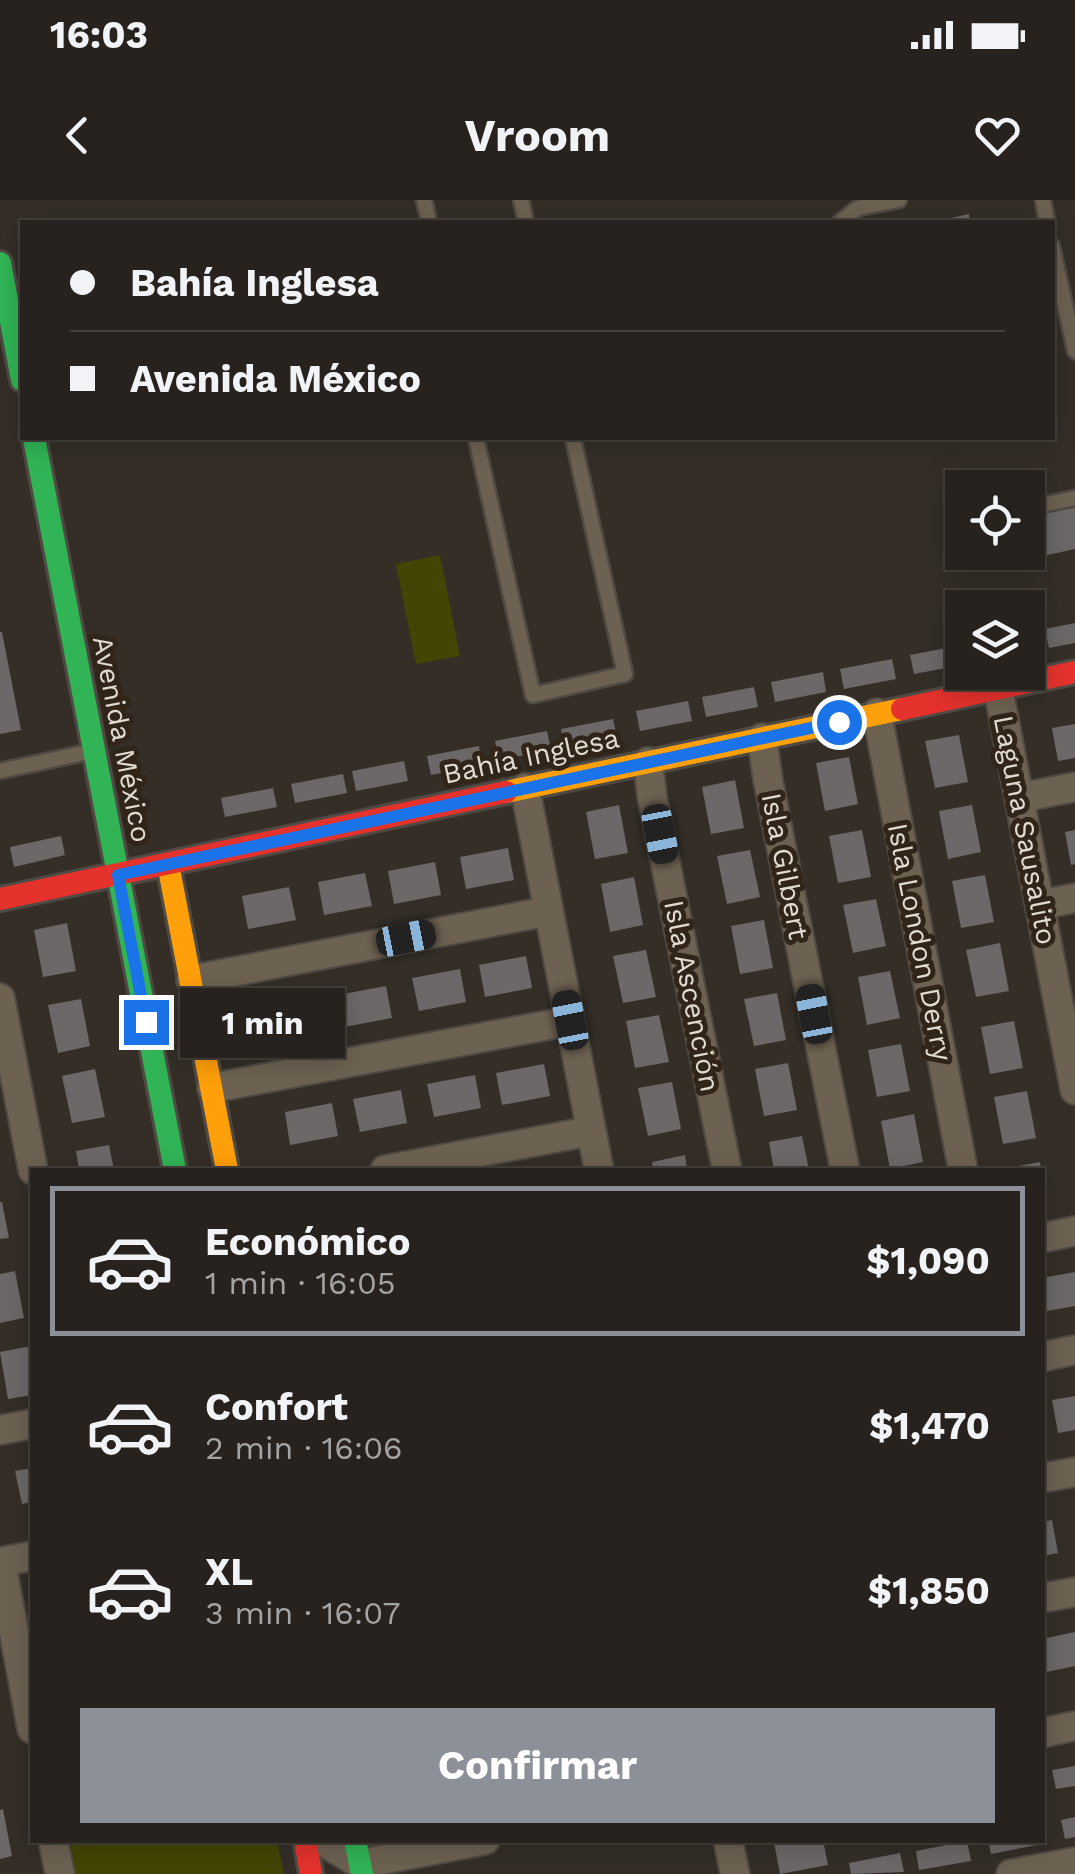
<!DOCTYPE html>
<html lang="es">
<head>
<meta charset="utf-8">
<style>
	:root { --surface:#27221d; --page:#332f2a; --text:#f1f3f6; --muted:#a4a4a4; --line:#433f3b; --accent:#8c9099 }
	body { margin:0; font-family:"Work Sans",sans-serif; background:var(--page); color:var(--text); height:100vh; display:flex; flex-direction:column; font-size:38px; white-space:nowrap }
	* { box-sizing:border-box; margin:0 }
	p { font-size:32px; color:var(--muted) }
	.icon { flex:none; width:55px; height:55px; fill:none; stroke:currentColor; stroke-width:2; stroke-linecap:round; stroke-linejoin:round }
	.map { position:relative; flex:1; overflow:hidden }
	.sheet { position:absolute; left:30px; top:968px; width:1015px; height:675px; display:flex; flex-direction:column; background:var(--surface); border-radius:0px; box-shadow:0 5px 25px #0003,0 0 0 2px var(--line) }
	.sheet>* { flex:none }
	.guide { position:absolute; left:20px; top:20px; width:1035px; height:220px; border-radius:0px; box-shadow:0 5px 25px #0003,0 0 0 2px var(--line); display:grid; align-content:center; height:220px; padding:0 50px; background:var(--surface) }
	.tools { position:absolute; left:945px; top:270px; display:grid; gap:20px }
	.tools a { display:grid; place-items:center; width:100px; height:100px; border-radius:0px; background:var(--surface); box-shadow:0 5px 25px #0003,0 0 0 2px var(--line); font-size:50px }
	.end { position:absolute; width:45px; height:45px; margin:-22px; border:12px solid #1a73e8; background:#fff; box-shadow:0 0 0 5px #fff }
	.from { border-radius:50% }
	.bubble { position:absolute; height:70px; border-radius:0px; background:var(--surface); box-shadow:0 5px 25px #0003,0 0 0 2px var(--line); font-size:32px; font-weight:700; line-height:70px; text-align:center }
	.car { position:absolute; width:30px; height:60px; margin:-30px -15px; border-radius:12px; box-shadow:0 0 8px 2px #0007; background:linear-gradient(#222 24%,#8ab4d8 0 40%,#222 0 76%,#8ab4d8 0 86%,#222 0) }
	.guide b { display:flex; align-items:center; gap:35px; height:95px; font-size:38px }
	.guide b+b { border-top:2px solid var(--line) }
	.guide i { width:25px; height:25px; background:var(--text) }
	ul { padding:18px 0 0; list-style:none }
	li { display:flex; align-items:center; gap:30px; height:150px; margin:0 20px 15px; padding:0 30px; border:5px solid transparent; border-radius:0px }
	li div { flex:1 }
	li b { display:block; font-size:38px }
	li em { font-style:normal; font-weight:700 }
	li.selected { border-color:var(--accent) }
	li>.icon { width:90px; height:90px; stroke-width:1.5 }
	.action { display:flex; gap:20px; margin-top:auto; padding:20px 50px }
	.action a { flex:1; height:115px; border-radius:0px; background:var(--accent); color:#fff; font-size:40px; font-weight:700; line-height:115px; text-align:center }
	.status { display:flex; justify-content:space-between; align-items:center; height:70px; padding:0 50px; background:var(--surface); direction:ltr }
	.status svg { height:28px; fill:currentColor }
	header { display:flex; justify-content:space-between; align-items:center; height:130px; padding:0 50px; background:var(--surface); font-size:45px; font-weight:700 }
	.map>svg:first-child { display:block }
	.green { fill:#434505 }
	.building { fill:#6c6868 }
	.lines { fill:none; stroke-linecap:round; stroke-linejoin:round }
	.lane-casing { stroke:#4f4a43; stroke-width:19 }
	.street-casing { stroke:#4f4a43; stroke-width:32 }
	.fast-casing { stroke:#4f4a43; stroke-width:28 }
	.slow-casing { stroke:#4f4a43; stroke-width:28 }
	.jam-casing { stroke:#4f4a43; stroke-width:28 }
	.lane { stroke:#6d6151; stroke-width:14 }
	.street { stroke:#6d6151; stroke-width:28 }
	.fast { stroke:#30b455; stroke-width:22 }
	.slow { stroke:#ff9f0a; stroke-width:22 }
	.jam { stroke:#e5322d; stroke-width:22 }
	.route { stroke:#1a73e8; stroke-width:12 }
	.labels { text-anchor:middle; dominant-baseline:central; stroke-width:10; stroke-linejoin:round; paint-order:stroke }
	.street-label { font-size:28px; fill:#e2dbd2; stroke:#302518 }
</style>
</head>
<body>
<div class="status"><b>16:03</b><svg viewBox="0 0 49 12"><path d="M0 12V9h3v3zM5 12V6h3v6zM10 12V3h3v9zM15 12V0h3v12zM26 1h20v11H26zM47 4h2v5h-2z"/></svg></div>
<header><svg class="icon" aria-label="back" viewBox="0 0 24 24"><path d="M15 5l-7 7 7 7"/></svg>Vroom<svg class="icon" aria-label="heart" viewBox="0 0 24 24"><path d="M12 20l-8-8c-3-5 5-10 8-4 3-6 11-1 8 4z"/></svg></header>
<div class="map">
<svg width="1075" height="1674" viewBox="0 0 1075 1674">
	<rect width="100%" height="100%" fill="#342e27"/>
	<path class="green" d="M440,355L460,456L416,464L396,364Z
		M70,1640H277L284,1674H76Z"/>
	<path class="building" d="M969,14L970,22H938V21Z
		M1075,303V349L1005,364L1002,352H1028V313Z
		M1075,423V443L1049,448L1045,429Z
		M0,432H2L21,530L0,534Z
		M962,445V465L914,474L910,455Z
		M892,459L896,479L844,489L840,469Z
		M823,472L826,492L775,502L771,482Z
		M754,487L758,507L706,517L702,497Z
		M688,501L692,521L640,531L636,511Z
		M613,519L617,538L565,548L561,529Z
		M1075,524V558L1058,561L1052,528Z
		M547,531L551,550L499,560L495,541Z
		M959,535L968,582L935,588L925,541Z
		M479,546L482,565L431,575L427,556Z
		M849,557L858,604L825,611L816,563Z
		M404,561L408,581L356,591L352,571Z
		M343,574L347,593L295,603L291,584Z
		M735,580L744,628L711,634L702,587Z
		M273,588L277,607L225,617L221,598Z
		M619,605L628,653L595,659L586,612Z
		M972,605L981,652L948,659L939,611Z
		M862,630L871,677L838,683L829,636Z
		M1075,630V664L1071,665L1065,632Z
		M61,636L65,655L14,667L10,647Z
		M508,648L514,680L466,689L460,657Z
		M750,650L760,697L727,704L717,656Z
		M435,662L441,695L394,704L388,671Z
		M365,673L372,706L324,715L318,682Z
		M985,675L994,722L961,728L952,681Z
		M634,677L643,725L610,732L601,684Z
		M289,687L296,720L248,729L242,696Z
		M876,699L886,746L853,753L843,705Z
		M764,720L773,768L740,774L731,726Z
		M67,723L76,771L43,777L34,730Z
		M1000,743L1009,791L976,797L966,750Z
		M646,750L656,797L623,803L613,756Z
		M526,756L532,788L485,797L479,765Z
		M460,769L466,802L419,811L412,778Z
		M890,771L900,818L867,825L858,777Z
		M386,786L392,818L344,827L338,795Z
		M777,793L786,840L754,846L744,799Z
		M314,798L321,831L273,840L267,807Z
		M81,799L90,846L58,853L48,805Z
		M659,815L669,862L635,868L626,821Z
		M1014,821L1023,868L990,874L981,827Z
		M901,844L910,891L877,897L868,850Z
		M788,863L797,910L764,916L755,869Z
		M544,864L550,896L502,905L496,873Z
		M95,869L105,917L72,923L62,876Z
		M475,875L481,908L434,917L427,884Z
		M672,882L681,929L648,936L638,888Z
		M401,890L407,923L360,932L353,899Z
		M1027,891L1036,938L1003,944L994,897Z
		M332,903L338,936L290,945L285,912Z
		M914,914L923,962L890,969L881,921Z
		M802,936L809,970H774L769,942Z
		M109,945L114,970H79L76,951Z
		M685,955L687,970H653L652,962Z
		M1040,962L1041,970H1008V968Z
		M0,1002H2L9,1038L0,1039Z
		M15,1071L24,1118L0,1123V1074Z
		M1075,1072V1106L1042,1112V1078Z
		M31,1146L32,1195L8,1199L0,1152Z
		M1075,1196V1230L1058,1233L1052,1200Z
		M32,1268V1302L22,1304L15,1271Z
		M1052,1320L1058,1353L1042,1356V1322Z
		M1075,1432V1466L1042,1473V1439Z
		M1075,1566V1586L1056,1589L1052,1570Z
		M3,1609L12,1656L0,1659V1610Z
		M1075,1617V1637L1065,1639L1061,1620Z
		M782,1640H823L828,1665L780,1674L774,1642Z
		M988,1640H1042V1644L991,1654Z
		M967,1641L971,1661L919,1670L916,1651Z
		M900,1653L904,1672L851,1674L849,1663Z"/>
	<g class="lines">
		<g class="lane-casing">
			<path id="lane" d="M424,0L429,22
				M521,0L526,22
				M1043,0L1047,22
				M840,22L858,8L899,0
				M1052,46L1075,151
				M476,238L533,495L625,474L573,238
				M1028,308L1075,298
				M0,571L93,551"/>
		</g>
		<g class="street-casing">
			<path id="street" d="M998,488L1075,890
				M877,513L963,970
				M762,538L768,580L845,970
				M648,562L652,596L727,970
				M525,588L599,970
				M1019,598L1075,587
				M1040,705L1075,698
				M191,780L549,711
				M0,798L33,970
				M212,888L570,821
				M385,970L591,931
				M1042,1038L1075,1031
				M1042,1157L1075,1150
				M0,1230L32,1224
				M1042,1278L1075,1272
				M0,1362L32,1356
				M1,1362L32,1529
				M1042,1398L1075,1392
				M1042,1533L1075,1526
				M53,1640L60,1674
				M321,1640L360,1664L485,1640
				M728,1640L735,1674
				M1011,1674L1075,1662"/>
		</g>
		<g class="fast-casing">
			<path id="fast" d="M0,63L22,180
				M34,238L175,970
				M355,1640L362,1674"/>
		</g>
		<g class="slow-casing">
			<path id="slow" d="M506,592L902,509
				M168,664L227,970"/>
		</g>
		<g class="jam-casing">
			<path id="jam" d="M902,509L1075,472
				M0,699L506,592
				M305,1640L311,1674"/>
		</g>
		<use href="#lane" class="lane"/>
		<use href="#street" class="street"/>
		<use href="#fast" class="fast"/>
		<use href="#slow" class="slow"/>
		<use href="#jam" class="jam"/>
	</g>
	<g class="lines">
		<path class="route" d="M146,822L118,675L839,522"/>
	</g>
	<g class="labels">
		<g class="street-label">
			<text transform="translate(122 539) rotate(79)">Avenida México</text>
			<text transform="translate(531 556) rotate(-12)">Bahía Inglesa</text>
			<text transform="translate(1025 630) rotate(79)">Laguna Sausalito</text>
			<text transform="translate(785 666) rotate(79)">Isla Gilbert</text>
			<text transform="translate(920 742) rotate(79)">Isla London Derry</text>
			<text transform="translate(692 796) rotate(79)">Isla Ascención</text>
		</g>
	</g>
</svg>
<div class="tools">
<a><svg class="icon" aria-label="locate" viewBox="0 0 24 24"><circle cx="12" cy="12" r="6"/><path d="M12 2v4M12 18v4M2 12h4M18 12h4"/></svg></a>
<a><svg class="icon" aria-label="layers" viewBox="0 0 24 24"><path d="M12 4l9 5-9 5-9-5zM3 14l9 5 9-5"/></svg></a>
</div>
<i class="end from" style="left:839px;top:522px"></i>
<i class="end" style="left:146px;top:822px"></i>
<div class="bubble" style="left:180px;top:788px;width:165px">1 min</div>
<i class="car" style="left:660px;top:634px;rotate:169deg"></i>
<i class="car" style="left:406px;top:738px;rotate:79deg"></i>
<i class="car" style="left:814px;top:814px;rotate:349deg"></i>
<i class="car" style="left:570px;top:820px;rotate:349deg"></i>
<div class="guide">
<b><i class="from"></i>Bahía Inglesa</b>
<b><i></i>Avenida México</b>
</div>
<section class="sheet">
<ul>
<li class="selected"><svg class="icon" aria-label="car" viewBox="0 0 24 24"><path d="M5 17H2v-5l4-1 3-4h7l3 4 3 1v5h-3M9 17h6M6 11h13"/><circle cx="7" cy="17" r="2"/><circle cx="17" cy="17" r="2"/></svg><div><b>Económico</b><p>1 min · 16:05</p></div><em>$1,090</em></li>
<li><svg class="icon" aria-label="car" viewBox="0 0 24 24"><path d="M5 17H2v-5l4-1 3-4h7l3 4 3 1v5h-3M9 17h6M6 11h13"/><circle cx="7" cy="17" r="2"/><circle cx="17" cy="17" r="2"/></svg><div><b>Confort</b><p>2 min · 16:06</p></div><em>$1,470</em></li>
<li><svg class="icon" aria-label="car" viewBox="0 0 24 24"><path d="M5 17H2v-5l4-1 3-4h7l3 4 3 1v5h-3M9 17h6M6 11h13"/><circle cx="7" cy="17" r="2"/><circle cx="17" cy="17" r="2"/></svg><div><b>XL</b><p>3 min · 16:07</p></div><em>$1,850</em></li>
</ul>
<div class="action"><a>Confirmar</a></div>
</section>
</div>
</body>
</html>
